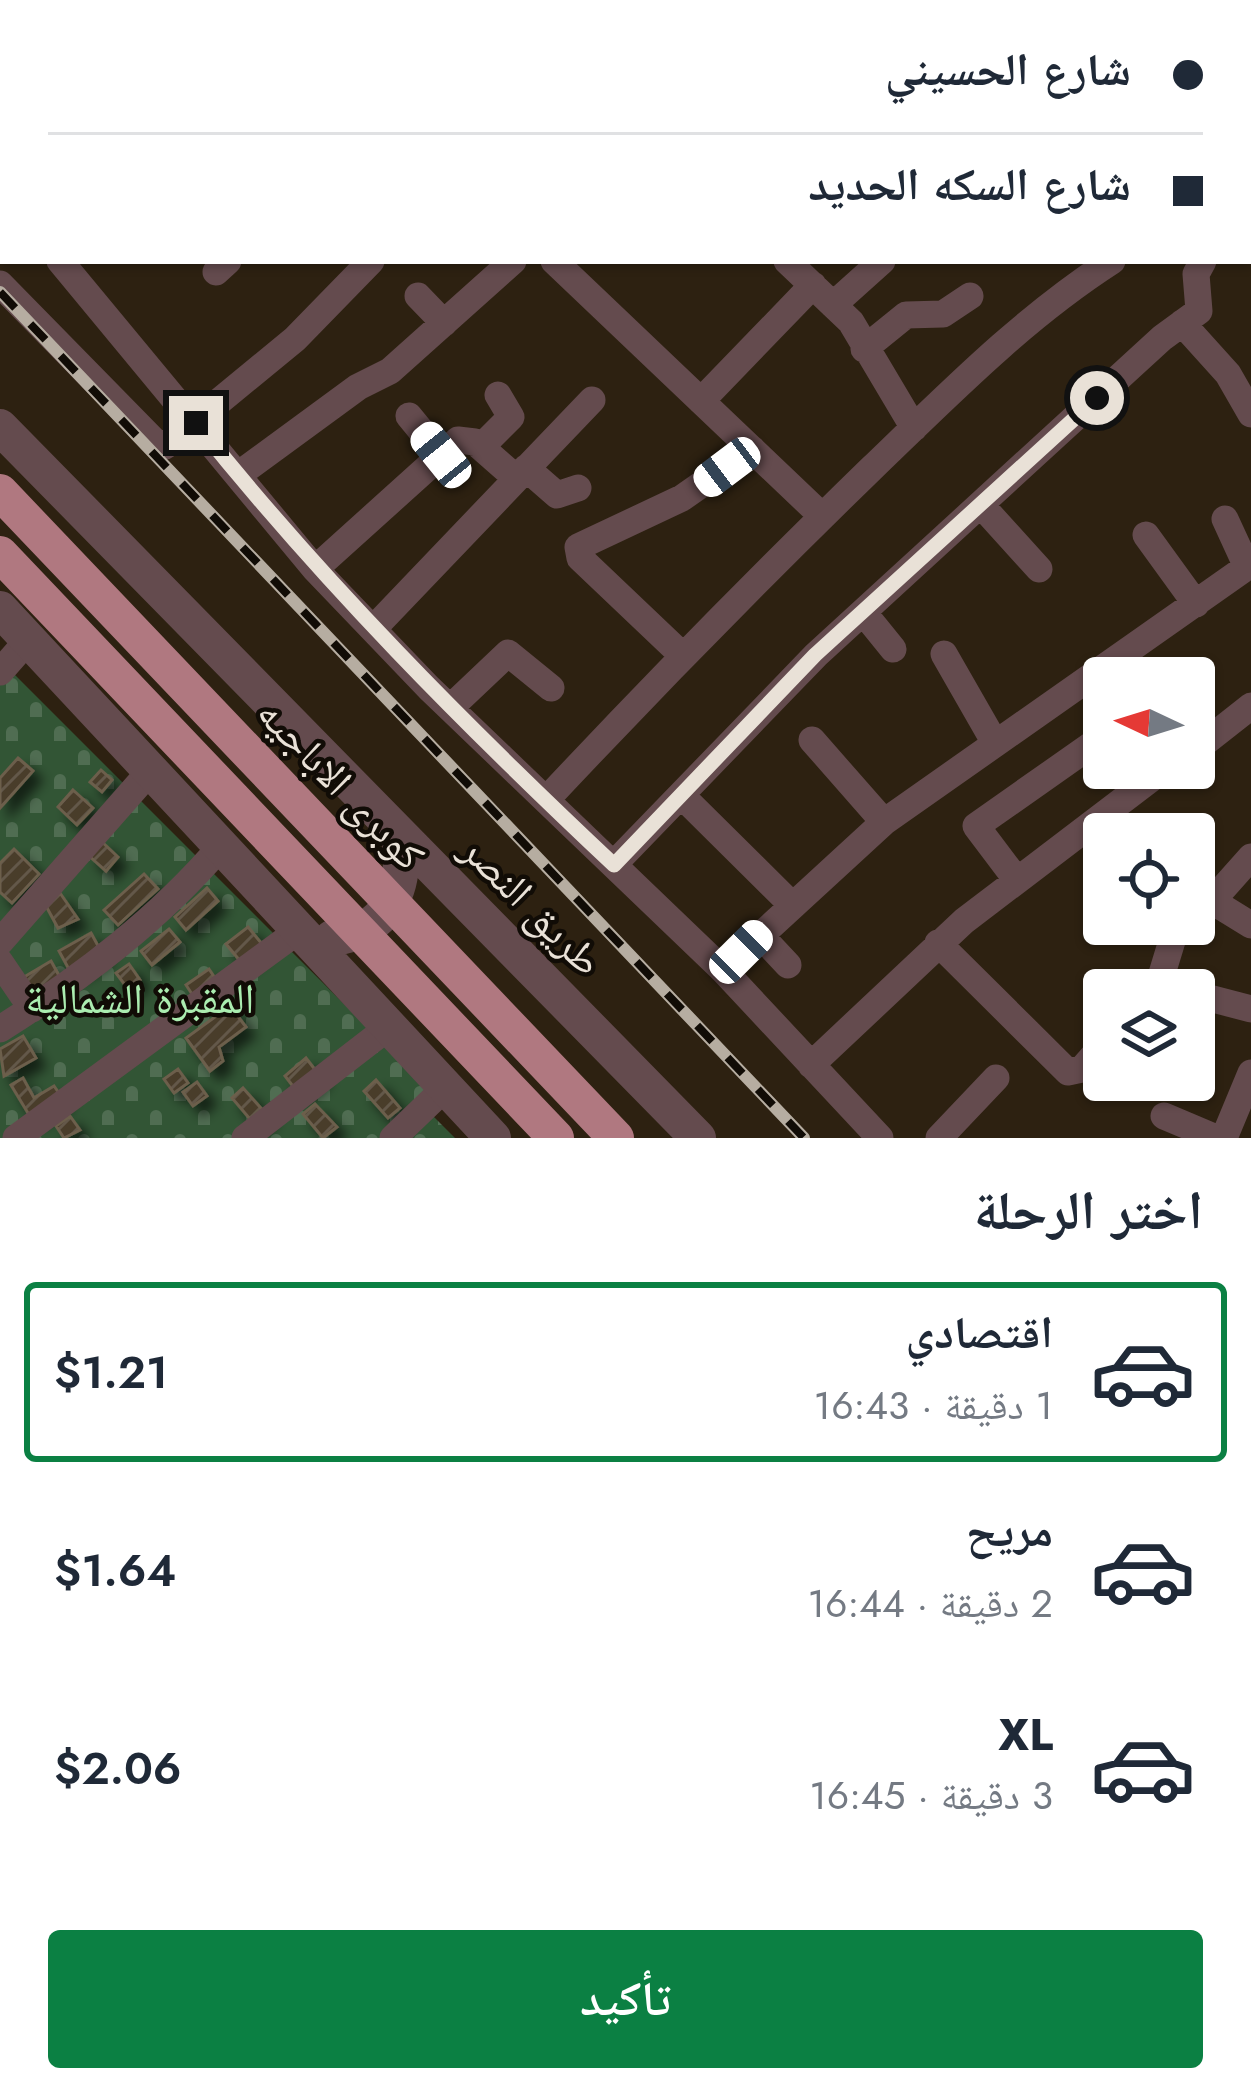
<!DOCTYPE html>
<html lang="ar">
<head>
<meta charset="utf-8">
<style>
	:root { --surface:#fff; --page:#f6f6f7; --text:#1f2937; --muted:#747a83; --line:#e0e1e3; --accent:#0b8043 }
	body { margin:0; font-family:Jost,"Noto Naskh Arabic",sans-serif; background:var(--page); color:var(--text); direction:rtl; height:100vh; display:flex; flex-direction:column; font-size:45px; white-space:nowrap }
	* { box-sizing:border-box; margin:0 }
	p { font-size:39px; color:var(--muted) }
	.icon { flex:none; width:66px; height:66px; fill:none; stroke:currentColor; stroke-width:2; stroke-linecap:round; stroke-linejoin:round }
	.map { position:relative; height:1138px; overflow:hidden; direction:ltr }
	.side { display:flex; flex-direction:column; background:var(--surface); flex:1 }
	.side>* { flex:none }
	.top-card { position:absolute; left:0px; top:0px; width:1251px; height:264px; box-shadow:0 3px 9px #0004; direction:rtl; display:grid; align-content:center; height:264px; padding:0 48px; background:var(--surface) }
	.needle { width:78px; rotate:274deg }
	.controls { position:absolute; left:1083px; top:657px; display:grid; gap:24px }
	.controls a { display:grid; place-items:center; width:132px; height:132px; border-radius:12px; background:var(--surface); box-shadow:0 3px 9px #0004; font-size:60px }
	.end { position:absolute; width:54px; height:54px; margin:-27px; border:15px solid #e9e1d7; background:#111; box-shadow:0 0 0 6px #111 }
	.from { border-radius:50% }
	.car { position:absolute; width:36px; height:72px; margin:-36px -18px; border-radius:15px; box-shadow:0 0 9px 3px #0007; background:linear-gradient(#fff 24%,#345 0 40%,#fff 0 76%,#345 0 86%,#fff 0) }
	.top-card b { display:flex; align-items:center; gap:42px; height:114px; font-size:45px }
	.top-card b+b { border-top:3px solid var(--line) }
	.top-card i { width:30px; height:30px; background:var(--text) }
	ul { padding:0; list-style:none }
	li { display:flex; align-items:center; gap:36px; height:180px; margin:0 24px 18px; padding:0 24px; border:6px solid transparent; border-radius:12px }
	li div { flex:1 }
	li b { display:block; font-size:45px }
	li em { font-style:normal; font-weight:600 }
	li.selected { border-color:var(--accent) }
	li>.icon { width:108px; height:108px; stroke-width:1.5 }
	h2 { padding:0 48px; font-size:54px; line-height:144px }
	.primary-button { display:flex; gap:24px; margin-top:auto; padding:24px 48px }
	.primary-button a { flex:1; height:138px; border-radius:12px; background:var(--accent); color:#fff; font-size:48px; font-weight:600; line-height:138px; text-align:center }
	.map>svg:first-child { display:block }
	.cemetery { fill:url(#cemetery-stones) }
	.building { fill:url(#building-hatch); stroke:#6c5e4c; stroke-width:3; filter:url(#shadow) }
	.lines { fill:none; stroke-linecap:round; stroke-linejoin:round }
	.minor { stroke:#644b4e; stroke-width:27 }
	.tertiary { stroke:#644b4e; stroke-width:36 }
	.rail-casing { stroke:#b6ada1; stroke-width:12 }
	.rail { stroke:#110c06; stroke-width:8; stroke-dasharray:22; stroke-linecap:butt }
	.trunk-bridge { stroke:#b07880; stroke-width:36 }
	.route { stroke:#e9e1d7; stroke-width:15 }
	.labels { text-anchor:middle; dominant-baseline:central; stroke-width:9; stroke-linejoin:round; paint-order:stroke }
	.street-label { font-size:42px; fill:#e9e1d7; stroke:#110c06 }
	.park-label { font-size:42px; fill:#abedb0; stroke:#110c06 }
</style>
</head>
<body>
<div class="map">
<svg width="1251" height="1138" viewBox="0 0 1251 1138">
	<defs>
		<pattern id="cemetery-stones" width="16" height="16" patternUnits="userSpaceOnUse" patternTransform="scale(3)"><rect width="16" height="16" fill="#325535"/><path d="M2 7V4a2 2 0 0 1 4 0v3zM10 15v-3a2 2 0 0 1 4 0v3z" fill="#506d52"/></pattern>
		<pattern id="building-hatch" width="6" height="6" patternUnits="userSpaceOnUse" patternTransform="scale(3)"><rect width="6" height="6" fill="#493c2c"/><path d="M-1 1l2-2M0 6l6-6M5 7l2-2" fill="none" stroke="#63584a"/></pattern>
		<filter id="shadow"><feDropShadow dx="9" dy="9" stdDeviation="6" flood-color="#0009"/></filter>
	</defs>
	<rect width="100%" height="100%" fill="#2d2111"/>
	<path class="cemetery" d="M0,660L410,1070L429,1091L419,1102L455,1138H0Z"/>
	<path class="building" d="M18,758L33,771L0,808V778Z
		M101,770L112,780L102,792L90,782Z
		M73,790L93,808L77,825L58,807Z
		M101,841L118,857L106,871L88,855Z
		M14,849L39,874L12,903L0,892V863Z
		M144,874L158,889L118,925L104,910Z
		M207,888L218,901L186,930L175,917Z
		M60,893L78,919L58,928L46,906Z
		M248,927L262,944L241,962L226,944Z
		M169,929L180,942L152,965L141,951Z
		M91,933L103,955L71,973L59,951Z
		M51,961L63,983L31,1002L19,980Z
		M129,964L140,980L128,989L116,973Z
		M209,969L217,981L194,997L186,985Z
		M230,1006L246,1027L219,1047L223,1061L210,1071L186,1038Z
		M23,1036L36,1058L4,1076L0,1049Z
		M306,1058L320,1076L299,1094L285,1076Z
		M178,1069L188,1083L174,1093L164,1079Z
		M23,1078L34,1098L54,1086L63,1099L31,1118L11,1085Z
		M376,1080L400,1108L388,1118L364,1091Z
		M197,1082L207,1096L193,1106L183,1092Z
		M243,1088L267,1115L256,1126L232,1098Z
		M315,1104L337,1127L323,1138L303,1114Z
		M70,1116L80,1130L64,1138L56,1126Z"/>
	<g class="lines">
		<path class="minor" d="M252,0L256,3
			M308,0L310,3
			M362,0L365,3
			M429,0L432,3
			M556,0L560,3
			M101,3L105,0
			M762,3L765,0
			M874,3L878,0
			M1064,3V0
			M1248,109L1251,106
			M0,193L3,196
			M1248,232L1251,231
			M60,261L315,569L429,688L723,970L880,1138
			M554,261L822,516
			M787,261L851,322L914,428
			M216,272L228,261
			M0,284L154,441L165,446L295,339L371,261
			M418,296L444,323
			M833,305L882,261
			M1182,323L1228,374L1251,414
			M864,349L906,315L943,314L970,296
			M701,401L813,285
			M409,416L441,455
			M482,446L511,417L498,395
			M526,468L557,495L578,488
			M238,475L358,387L390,371L513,261
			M981,505L1039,569
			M1225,519L1247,567
			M1146,535L1196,604
			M315,569L458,440L475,442L516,478
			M863,612L893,649
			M373,629L592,400
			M944,654L995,743
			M682,655L580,558L578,547L682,498L752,449
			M0,672L29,639
			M450,708L508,653L551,688
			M812,740L884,822
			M1194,751L1251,706
			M682,796L790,903
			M546,800C652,687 760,577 871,469C948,395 1022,319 1112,261
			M614,864L816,655L1162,338L1199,311L1196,274L1203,261
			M1016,879L976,826L1104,736
			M1212,901L1251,925
			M1194,921L1251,857
			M759,934L788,965
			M0,942L152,769
			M938,943L1068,1072L1082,1069L1104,1044
			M0,962L32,1009
			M723,970L884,822L1251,564
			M1157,990L1175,931L1182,924
			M1194,994L1251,1009
			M0,1029C83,977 159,919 223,844
			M811,1065L964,921L1165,768
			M1164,1116L1216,1138
			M16,1138L302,928
			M245,1138L390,1026
			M393,1138L446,1087
			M939,1138L996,1078
			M1224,1138L1251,1073"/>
		<path class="tertiary" d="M0,427L698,1138
			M0,609L493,1138
			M332,938C387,933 408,887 399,837"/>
		<g class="rail-casing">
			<path id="rail" d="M0,292L804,1138"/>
		</g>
		<use href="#rail" class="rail"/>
		<path class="trunk-bridge" d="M0,492L616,1138
			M0,554L556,1138"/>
	</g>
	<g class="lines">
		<path class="route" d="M196,423C324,583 465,725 614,865L815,655L1097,398"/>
	</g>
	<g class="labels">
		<g class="street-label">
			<text transform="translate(341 784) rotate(46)">كوبرى الاباجيه</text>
			<text transform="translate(532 905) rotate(45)">طريق النصر</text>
		</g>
		<g class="park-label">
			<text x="140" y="998">المقبرة الشمالية</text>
		</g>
	</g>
</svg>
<div class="controls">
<a><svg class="needle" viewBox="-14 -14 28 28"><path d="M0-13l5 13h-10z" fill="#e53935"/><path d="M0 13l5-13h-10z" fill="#747a83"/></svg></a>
<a><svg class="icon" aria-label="locate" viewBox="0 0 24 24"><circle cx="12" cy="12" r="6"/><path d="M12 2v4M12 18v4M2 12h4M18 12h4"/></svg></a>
<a><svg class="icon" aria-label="layers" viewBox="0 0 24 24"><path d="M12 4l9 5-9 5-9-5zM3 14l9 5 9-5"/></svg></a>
</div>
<i class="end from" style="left:1097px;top:398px"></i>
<i class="end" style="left:196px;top:423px"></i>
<i class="car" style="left:441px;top:455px;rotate:321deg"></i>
<i class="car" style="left:727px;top:467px;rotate:233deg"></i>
<i class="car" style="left:741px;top:952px;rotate:45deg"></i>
<div class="top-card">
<b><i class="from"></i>شارع الحسيني</b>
<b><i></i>شارع السكه الحديد</b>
</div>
</div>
<section class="side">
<h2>اختر الرحلة</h2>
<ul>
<li class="selected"><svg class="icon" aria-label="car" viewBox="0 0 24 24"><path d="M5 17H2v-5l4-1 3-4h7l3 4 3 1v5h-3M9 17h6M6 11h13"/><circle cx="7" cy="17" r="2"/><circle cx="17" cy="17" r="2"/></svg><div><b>اقتصادي</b><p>1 دقيقة · 16:43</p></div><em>$1.21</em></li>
<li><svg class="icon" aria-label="car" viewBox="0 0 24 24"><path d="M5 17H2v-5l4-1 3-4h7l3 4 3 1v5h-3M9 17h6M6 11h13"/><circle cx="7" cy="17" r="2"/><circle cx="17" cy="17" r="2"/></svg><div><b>مريح</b><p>2 دقيقة · 16:44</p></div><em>$1.64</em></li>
<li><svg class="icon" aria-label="car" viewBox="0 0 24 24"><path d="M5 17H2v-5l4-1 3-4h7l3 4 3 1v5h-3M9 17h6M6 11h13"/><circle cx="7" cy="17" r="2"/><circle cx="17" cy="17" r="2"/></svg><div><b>XL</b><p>3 دقيقة · 16:45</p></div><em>$2.06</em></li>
</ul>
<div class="primary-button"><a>تأكيد</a></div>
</section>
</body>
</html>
